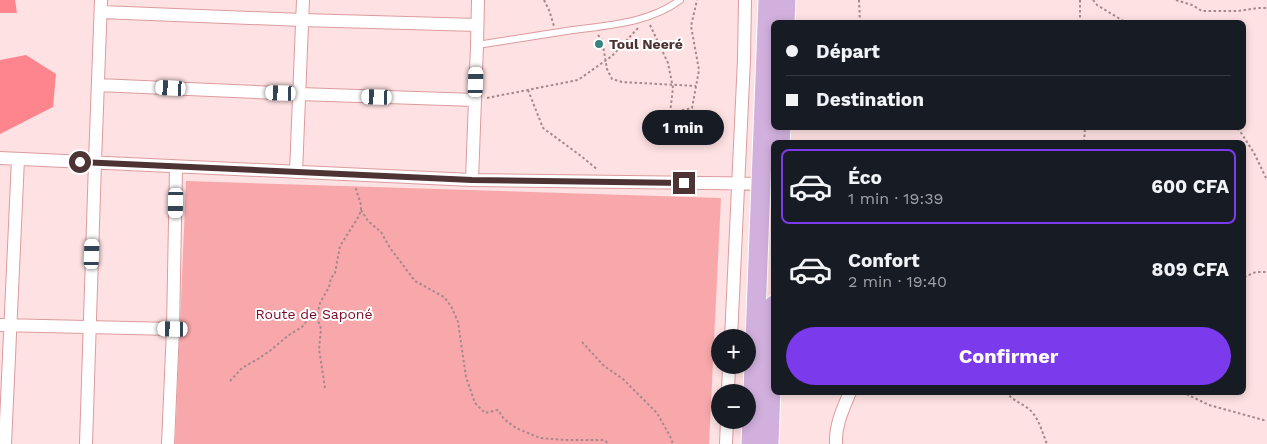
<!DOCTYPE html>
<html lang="fr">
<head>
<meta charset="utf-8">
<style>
	:root { --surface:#171b24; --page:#242831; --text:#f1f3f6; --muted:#9ea1a6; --line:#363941; --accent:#7c3aed }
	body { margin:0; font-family:"Work Sans",sans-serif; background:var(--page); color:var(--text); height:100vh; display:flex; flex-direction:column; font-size:19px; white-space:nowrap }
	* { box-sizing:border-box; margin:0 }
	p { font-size:16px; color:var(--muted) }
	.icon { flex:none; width:28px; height:28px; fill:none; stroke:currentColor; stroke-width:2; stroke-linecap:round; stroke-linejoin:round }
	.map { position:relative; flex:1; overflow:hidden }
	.details { position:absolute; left:771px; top:140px; width:475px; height:255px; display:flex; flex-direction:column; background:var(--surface); border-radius:8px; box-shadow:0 2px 8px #0003 }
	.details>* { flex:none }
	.banner { position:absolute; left:771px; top:20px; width:475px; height:110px; border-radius:8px; box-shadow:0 2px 8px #0003; display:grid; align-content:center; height:110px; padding:0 15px; background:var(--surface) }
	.fabs { position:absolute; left:711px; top:329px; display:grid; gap:10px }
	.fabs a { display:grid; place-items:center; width:45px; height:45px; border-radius:50%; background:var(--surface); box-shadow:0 2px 8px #0003; font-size:25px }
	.end { position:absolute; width:22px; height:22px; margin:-11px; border:6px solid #4e3334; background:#fff; box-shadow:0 0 0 2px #fff }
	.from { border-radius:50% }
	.bubble { position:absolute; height:35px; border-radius:18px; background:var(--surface); box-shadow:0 2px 8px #0003; font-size:16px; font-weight:700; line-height:35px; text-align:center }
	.car { position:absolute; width:15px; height:30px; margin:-15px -8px; border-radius:6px; box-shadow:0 0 4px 1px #0007; background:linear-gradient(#fff 24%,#345 0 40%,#fff 0 76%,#345 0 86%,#fff 0) }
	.banner b { display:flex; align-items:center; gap:18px; height:48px; font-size:19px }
	.banner b+b { border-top:1px solid var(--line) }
	.banner i { width:12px; height:12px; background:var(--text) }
	ul { padding:9px 0 0; list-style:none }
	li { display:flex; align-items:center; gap:15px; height:75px; margin:0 10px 8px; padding:0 5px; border:2px solid transparent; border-radius:8px }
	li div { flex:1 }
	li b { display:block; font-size:19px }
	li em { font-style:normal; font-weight:700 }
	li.on { border-color:var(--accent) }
	li>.icon { width:45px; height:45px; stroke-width:1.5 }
	.button { display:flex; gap:10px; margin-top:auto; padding:10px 15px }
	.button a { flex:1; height:58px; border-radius:30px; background:var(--accent); color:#fff; font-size:20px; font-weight:700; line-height:58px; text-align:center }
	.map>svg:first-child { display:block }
	.green { fill:#f8a8ab }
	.forest { fill:#fe858e }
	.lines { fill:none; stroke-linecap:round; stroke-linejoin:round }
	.lane-casing { stroke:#dd9b9e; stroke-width:8 }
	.street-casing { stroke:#dd9b9e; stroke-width:14 }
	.primary-casing { stroke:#fff; stroke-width:21 }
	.path { stroke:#a5898a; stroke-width:2; stroke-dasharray:2.5 2.5; stroke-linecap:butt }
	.lane { stroke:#fff; stroke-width:6 }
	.street { stroke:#fff; stroke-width:12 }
	.primary { stroke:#d1b0dd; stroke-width:19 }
	.route { stroke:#4e3334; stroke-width:6 }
	.poi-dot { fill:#3a8384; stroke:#fff; stroke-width:2 }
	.labels { text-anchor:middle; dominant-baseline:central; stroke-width:4; stroke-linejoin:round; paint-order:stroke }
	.poi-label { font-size:14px; font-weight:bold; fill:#4e3334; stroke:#fff; text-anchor:start }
	.park-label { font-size:14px; fill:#790824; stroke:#fff }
</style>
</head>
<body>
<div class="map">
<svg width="1267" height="444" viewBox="0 0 1267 444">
	<rect width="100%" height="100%" fill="#fee1e2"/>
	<path class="green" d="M186,181L721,198L709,444H175Z"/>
	<path class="forest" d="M0,0H15L17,13H0Z
		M26,55L56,74L53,107L0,134V60Z"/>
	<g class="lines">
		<g class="lane-casing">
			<path id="lane" d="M477,45C509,40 541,35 573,30C610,25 649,23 680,0"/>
		</g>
		<g class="street-casing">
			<path id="street" d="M101,12L302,20L477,25
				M98,85L299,94L475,100
				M0,158L472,180L774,184
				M296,172L303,0
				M472,180L477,45L478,0
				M0,325L173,329
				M731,338L744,59L745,0
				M728,392L729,365
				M5,444L18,159
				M86,444L95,162L101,0
				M168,444L173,329L176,167
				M726,444L727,420
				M836,444C835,425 843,409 850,392"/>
		</g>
		<g class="primary-casing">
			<path id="primary" d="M785,22L786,0
				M780,142L781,128
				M751,444L768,0
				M769,444L774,305"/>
		</g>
		<path class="path" d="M544,0L549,10L554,26
			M859,0L860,22
			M1080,0V22
			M1093,0L1097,5L1125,22
			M1176,0L1192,5L1202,11H1238L1258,8H1267
			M650,25L668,63L673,88L670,113L692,108L699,70L691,26L697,0
			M598,35L602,40L607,69L612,79L622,82L696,86
			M528,90L543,128L581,156L598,170
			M487,98L578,80L612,56L638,28
			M1238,128L1254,153L1267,180
			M1084,142L1085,128
			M361,210L368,221L381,232L390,248L415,281L444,297L451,306L458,322L466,377L475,403L485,413L498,410L504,419L516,428L540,438L565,440H604L609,444
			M1244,277L1256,272H1267
			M582,342L604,366L623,379L657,413L670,436L673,444
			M230,381L242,368L258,359L271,350L289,335L302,327L309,318L318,312
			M325,388L319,349L321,329L317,317L318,312L320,303L329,287L331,278L335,273L340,246L359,216L361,210V205L355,186
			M1006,392C1012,400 1021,403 1029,409C1039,418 1042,432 1047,444
			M1182,392L1209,405L1267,421"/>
		<use href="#lane" class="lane"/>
		<use href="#street" class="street"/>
		<use href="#primary" class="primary"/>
	</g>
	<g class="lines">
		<path class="route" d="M80,162L472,180L684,183"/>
	</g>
	<circle class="poi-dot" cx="599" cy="44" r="5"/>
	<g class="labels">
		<g class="poi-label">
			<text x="609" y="44">Toul Neeré</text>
		</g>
		<g class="park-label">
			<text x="314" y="314">Route de Saponé</text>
		</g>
	</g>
</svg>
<div class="fabs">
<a>+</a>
<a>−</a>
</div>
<i class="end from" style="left:80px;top:162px"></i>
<i class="end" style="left:684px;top:183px"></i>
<div class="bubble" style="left:642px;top:110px;width:82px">1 min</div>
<i class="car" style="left:476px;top:82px;rotate:2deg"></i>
<i class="car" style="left:171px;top:88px;rotate:273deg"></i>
<i class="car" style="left:281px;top:93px;rotate:272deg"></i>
<i class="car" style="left:377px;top:97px;rotate:272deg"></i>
<i class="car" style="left:176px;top:203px;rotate:181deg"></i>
<i class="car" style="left:92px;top:254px;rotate:2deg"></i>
<i class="car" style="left:173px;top:329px;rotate:271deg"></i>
<div class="banner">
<b><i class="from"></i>Départ</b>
<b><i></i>Destination</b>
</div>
<section class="details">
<ul>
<li class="on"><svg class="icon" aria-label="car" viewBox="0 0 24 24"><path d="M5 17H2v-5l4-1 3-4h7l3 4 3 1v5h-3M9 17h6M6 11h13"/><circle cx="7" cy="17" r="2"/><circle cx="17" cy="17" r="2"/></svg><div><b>Éco</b><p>1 min · 19:39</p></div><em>600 CFA</em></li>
<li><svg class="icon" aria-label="car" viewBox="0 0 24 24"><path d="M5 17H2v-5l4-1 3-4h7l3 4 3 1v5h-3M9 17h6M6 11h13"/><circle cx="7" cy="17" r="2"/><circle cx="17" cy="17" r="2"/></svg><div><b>Confort</b><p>2 min · 19:40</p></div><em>809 CFA</em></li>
</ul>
<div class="button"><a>Confirmer</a></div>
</section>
</div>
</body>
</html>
